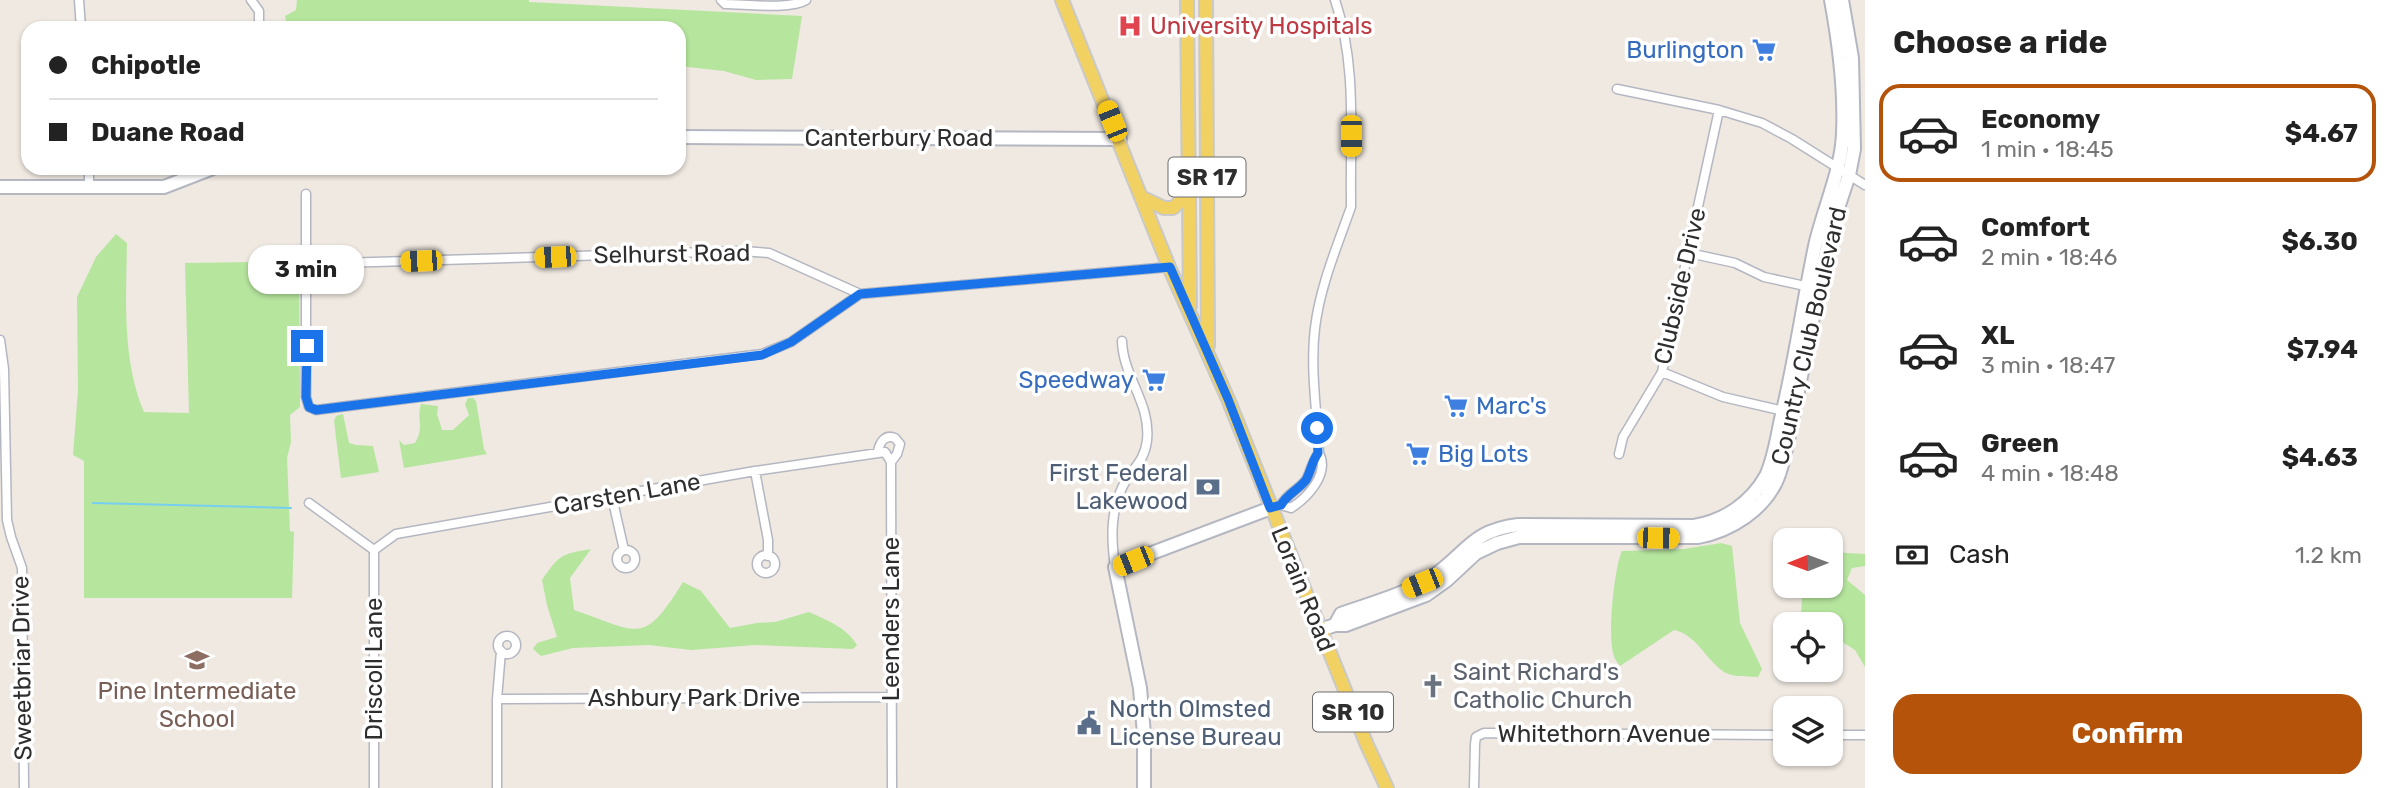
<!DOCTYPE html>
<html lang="en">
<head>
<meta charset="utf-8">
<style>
	:root { --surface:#fff; --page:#f2f2f2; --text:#222; --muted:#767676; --line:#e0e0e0; --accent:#b45309 }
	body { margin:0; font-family:Rubik,sans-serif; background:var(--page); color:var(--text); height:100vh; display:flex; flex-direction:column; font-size:26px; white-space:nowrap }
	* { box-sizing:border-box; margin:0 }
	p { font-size:23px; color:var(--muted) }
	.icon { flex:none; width:38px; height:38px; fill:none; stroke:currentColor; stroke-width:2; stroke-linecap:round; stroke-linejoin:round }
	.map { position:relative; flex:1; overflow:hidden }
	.sheet { display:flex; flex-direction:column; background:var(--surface); width:525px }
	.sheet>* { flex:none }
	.hud { position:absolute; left:21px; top:21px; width:665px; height:154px; border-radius:21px; box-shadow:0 2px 5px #0004; display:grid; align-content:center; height:154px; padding:0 28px; background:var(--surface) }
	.needle { width:46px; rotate:269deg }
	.controls { position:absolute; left:1773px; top:528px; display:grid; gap:14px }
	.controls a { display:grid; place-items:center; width:70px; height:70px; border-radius:14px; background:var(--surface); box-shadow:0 2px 5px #0004; font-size:35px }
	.end { position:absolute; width:32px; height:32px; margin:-16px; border:9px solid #1a73e8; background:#fff; box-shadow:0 0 0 4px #fff }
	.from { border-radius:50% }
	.bubble { position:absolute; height:49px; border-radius:21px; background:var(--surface); box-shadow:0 2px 5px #0004; font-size:23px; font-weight:700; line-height:49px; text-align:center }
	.car { position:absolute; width:21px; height:42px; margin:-21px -10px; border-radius:9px; box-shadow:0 0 5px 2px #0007; background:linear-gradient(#f5c518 24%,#345 0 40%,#f5c518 0 76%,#345 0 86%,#f5c518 0) }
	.hud b { display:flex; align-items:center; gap:24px; height:66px; font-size:26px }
	.hud b+b { border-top:2px solid var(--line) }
	.hud i { width:18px; height:18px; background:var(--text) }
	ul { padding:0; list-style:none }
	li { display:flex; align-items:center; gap:21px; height:98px; margin:0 14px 10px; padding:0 14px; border:4px solid transparent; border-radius:21px }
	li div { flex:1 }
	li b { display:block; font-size:26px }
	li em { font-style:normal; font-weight:700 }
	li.on { border-color:var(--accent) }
	li>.icon { width:63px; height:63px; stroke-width:1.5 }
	h2 { padding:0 28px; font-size:32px; line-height:84px }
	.pay { display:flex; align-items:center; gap:18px; height:77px; padding:0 28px; font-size:26px }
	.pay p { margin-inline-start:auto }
	.primary-button { display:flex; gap:14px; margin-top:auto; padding:14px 28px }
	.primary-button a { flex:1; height:80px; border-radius:21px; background:var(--accent); color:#fff; font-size:28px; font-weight:700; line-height:80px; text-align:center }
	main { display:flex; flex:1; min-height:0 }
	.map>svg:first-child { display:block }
	.green { fill:#b6e59e }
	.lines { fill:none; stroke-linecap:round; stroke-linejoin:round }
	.stream { stroke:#75cff0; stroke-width:2 }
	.street-casing { stroke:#b4b7c1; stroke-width:11 }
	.secondary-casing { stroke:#b4b7c1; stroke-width:16 }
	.primary-casing { stroke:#c9c9c9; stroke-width:16 }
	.street { stroke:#fff; stroke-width:8 }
	.secondary { stroke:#fff; stroke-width:12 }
	.primary { stroke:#f2d163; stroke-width:12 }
	.route { stroke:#1a73e8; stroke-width:9 }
	.labels { text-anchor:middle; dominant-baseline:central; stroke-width:7; stroke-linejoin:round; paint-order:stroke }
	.shield { fill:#fff; stroke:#6d6d6d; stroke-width:2 }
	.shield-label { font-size:23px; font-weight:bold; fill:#2e2e2e }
	.health-label { font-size:24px; fill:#be3a42; stroke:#fff; text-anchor:start }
	.shop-label { font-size:24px; fill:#366cbe; stroke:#fff; text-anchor:end }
	.street-label { font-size:24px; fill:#2e2e2e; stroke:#fff }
	.service-label { font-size:24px; fill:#4e5e75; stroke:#fff; text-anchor:end }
	.worship-label { font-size:24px; fill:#5b616d; stroke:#fff; text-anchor:start }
	.education-label { font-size:24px; fill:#785e54; stroke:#fff }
</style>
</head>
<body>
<main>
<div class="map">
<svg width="1865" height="788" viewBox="0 0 1865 788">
	<rect width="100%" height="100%" fill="#efe9e1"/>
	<path class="green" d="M297,0H529V2L802,16L792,79L756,80L724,71L679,66V28H288L285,16L296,10Z
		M116,234L127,243C126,300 122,359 144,412L189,413L185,263L253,262L299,254L300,407L290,415L291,442L287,458L290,531L294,532L292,598H84V461L73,455L78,390L77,297L96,257Z
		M468,398H473L476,401L484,449L487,454L404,468L399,440L404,445L415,443C425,426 416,421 421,404L438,406L437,414L442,430H453L469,415L465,404Z
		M343,414L349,443L356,445L373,446L379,472L341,478L334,421L336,416Z
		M1721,543L1732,546L1740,623L1762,669L1758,677C1745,676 1730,678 1720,669C1704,656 1696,635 1674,630L1620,666C1618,663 1615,660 1614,656C1607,639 1614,568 1622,551L1684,549Z
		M591,549L570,578L574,610C639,632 643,647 683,582L701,591L730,628L757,623L775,622L809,612C828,621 846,627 857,645L853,649L755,645L691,650L649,645L573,648L541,656L533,649L537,643L557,637L547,605L542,580C559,555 561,554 591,549Z
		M1831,552L1865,554V566L1852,568L1847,580L1865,595V667L1855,650L1839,640L1831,643L1830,625H1794L1801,613L1803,586H1830Z"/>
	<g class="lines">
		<path class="stream" d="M93,503L291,508"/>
		<g class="street-casing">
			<path id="street" d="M79,0L81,28
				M251,0L259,11V28
				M721,0L725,4C745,4 790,10 806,0
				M1617,89L1719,110L1762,123L1792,139L1865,185
				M89,168V186
				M306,194V397L309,407L316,410L762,354L791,342L860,294L1169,267
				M1689,253L1735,263L1764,277L1810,287
				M307,264L743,251L769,253L860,294
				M0,340L4,369L7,520L11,537L22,568L24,788
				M1662,372L1723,397L1784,411
				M878,451C880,442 885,434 895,438L900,444L897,454L891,462
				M1619,454L1623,437L1662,372L1719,110
				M755,471L768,540V556
				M612,497L624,550
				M309,503L374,550
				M1281,505C1287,494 1298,490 1306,480C1311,471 1312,461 1319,453
				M1271,508L1281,505L1291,508C1307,498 1330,474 1319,453C1317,411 1310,369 1315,328C1320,286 1337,247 1351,207V200C1350,133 1357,64 1335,0
				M617 559a9 9 0 1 1 18 0a9 9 0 1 1-18 0Z
				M374,550L396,534L755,471L885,452L891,462V468L892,788
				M757 564a9 9 0 1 1 18 0a9 9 0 1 1-18 0Z
				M1115,567C1111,538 1110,509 1125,482C1134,467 1145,460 1147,440C1151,403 1123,377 1122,341
				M498 645a9 9 0 1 1 18 0a9 9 0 1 1-18 0Z
				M497,699L890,697
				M1830,735H1865
				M374,788V550
				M497,788V699L501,651
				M1474,788L1475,744L1476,737L1484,733L1785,735"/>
		</g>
		<g class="secondary-casing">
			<path id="secondary" d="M679,137L1120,139
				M0,187H164L213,168
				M1335,625L1341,614C1371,603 1411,593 1436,574C1469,550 1472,531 1518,525L1694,526C1724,521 1751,503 1766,476C1774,459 1777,438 1781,419C1795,362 1803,304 1815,246C1823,210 1842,169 1843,133C1845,89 1839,43 1831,0
				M1320,630L1335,625H1346L1426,595L1447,580L1476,553L1497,543L1519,537H1698C1730,531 1765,510 1778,477C1782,467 1784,456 1787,445L1831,229L1849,175L1854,149L1852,58L1842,0
				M1144,788V734L1140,688L1115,567L1271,508"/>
		</g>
		<g class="primary-casing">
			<path id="primary" d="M1062,0L1169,267L1228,399L1367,745L1387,788
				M1187,0L1190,306
				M1206,0L1208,346
				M1143,198L1164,208H1173L1189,193"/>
		</g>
		<use href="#street" class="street"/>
		<use href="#secondary" class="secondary"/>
		<use href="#primary" class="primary"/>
	</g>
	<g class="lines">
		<path class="route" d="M307,346L306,397L309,407L316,410L762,355L791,342L860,294L1170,267L1228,399L1270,508L1281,505C1287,494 1298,490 1306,480C1311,471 1312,461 1318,453L1317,428"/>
	</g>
	<defs>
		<g id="hospital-bare" transform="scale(1.89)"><path d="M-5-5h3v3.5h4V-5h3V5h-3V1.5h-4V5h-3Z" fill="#e0444e" stroke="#fff" stroke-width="2.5" paint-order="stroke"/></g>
		<g id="supermarket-bare" transform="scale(1.89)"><path d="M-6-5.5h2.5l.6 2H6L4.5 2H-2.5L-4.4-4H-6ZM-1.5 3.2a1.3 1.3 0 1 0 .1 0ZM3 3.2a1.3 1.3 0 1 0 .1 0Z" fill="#3f7fe0" stroke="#fff" stroke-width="2.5" paint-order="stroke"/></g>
		<g id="bank-bare" transform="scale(1.89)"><path d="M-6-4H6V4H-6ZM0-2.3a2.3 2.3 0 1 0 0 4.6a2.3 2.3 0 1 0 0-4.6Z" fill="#5c6f8a" stroke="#fff" stroke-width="2.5" paint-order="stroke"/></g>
		<g id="school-bare" transform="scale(1.89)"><path d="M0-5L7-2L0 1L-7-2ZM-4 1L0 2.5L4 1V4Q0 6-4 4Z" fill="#8d6e63" stroke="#fff" stroke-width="2.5" paint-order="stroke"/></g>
		<g id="church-bare" transform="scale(1.89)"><path d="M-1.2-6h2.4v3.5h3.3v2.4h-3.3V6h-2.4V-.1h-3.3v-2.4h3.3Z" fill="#6b7280" stroke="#fff" stroke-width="2.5" paint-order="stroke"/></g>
		<g id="civic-bare" transform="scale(1.89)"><path d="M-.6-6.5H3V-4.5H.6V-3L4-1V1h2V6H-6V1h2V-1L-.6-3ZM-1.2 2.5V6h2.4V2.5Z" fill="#5c6f8a" stroke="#fff" stroke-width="2.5" paint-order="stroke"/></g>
	</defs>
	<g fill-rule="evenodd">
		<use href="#hospital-bare" x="1130" y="26"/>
		<use href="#supermarket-bare" x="1764" y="50"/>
		<use href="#supermarket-bare" x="1154" y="380"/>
		<use href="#supermarket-bare" x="1456" y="406"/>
		<use href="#supermarket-bare" x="1418" y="454"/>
		<use href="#bank-bare" x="1208" y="487"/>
		<use href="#school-bare" x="197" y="660"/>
		<use href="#church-bare" x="1433" y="686"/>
		<use href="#civic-bare" x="1089" y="723"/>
	</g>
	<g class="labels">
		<g class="shield">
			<rect x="1168.5" y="157.5" width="77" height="39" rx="5"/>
			<rect x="1313" y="692.5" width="80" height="39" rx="5"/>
		</g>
		<g class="shield-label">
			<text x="1207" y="177">SR 17</text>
			<text x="1353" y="712">SR 10</text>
		</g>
		<g class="health-label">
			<text x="1150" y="26">University Hospitals</text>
		</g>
		<g class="shop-label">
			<text x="1744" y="50">Burlington</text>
			<text x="1134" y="380">Speedway</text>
			<text x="1476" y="406" text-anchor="start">Marc's</text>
			<text x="1438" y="454" text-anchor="start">Big Lots</text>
		</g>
		<g class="street-label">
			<text x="899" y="138">Canterbury Road</text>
			<text transform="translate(672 254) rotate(-1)">Selhurst Road</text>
			<text transform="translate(1680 286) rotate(-77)">Clubside Drive</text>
			<text transform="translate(1809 336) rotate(-77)">Country Club Boulevard</text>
			<text transform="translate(627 494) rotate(-10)">Carsten Lane</text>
			<text transform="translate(1303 589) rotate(68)">Lorain Road</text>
			<text transform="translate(891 619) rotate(-90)">Leenders Lane</text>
			<text transform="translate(22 668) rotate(-91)">Sweetbriar Drive</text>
			<text transform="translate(374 669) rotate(-90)">Driscoll Lane</text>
			<text x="694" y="698">Ashbury Park Drive</text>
			<text x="1604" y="734">Whitethorn Avenue</text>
		</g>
		<g class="service-label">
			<text x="1188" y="473">First Federal<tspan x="1188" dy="28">Lakewood</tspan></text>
			<text x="1109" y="709" text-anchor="start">North Olmsted<tspan x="1109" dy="28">License Bureau</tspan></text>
		</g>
		<g class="worship-label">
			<text x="1453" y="672">Saint Richard's<tspan x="1453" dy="28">Catholic Church</tspan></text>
		</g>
		<g class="education-label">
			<text x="197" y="691">Pine Intermediate<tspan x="197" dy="28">School</tspan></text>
		</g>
	</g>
</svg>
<div class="controls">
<a><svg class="needle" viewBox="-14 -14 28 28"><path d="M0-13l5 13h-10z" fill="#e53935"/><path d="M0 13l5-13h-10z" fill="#767676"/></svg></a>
<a><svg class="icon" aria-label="locate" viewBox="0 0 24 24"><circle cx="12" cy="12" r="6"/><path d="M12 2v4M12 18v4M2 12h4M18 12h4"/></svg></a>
<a><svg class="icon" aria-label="layers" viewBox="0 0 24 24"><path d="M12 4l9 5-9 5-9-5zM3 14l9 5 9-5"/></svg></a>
</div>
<i class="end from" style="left:1317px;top:428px"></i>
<i class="end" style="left:307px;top:346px"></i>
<div class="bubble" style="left:248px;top:245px;width:116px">3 min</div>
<i class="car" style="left:1112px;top:121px;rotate:338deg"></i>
<i class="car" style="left:1351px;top:136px;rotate:180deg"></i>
<i class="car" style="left:555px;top:257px;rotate:268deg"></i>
<i class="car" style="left:421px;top:261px;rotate:268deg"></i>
<i class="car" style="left:1658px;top:538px;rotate:91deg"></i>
<i class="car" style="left:1133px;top:561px;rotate:248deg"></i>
<i class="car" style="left:1422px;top:583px;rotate:248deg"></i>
<div class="hud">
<b><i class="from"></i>Chipotle</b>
<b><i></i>Duane Road</b>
</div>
</div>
<section class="sheet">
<h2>Choose a ride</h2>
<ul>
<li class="on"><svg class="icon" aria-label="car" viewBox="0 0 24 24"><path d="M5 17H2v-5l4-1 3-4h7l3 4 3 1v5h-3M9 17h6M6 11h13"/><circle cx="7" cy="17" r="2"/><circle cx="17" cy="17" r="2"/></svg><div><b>Economy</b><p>1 min · 18:45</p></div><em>$4.67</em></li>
<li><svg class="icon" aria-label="car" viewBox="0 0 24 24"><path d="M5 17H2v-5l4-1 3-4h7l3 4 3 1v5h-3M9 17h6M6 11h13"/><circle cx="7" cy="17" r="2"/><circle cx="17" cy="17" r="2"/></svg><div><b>Comfort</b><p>2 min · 18:46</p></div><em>$6.30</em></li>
<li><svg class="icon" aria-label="car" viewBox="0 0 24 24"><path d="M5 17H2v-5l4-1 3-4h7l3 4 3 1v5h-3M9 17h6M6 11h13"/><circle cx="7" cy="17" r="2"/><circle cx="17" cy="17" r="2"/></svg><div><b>XL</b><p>3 min · 18:47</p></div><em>$7.94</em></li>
<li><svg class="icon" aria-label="car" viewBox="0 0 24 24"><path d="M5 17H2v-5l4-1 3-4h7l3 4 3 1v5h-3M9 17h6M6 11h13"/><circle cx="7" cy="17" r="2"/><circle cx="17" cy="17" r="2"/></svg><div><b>Green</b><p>4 min · 18:48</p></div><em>$4.63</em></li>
</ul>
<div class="pay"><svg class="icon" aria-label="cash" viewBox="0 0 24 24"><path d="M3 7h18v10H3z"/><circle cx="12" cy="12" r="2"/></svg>Cash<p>1.2 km</p></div>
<div class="primary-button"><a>Confirm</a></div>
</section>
</main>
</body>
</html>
